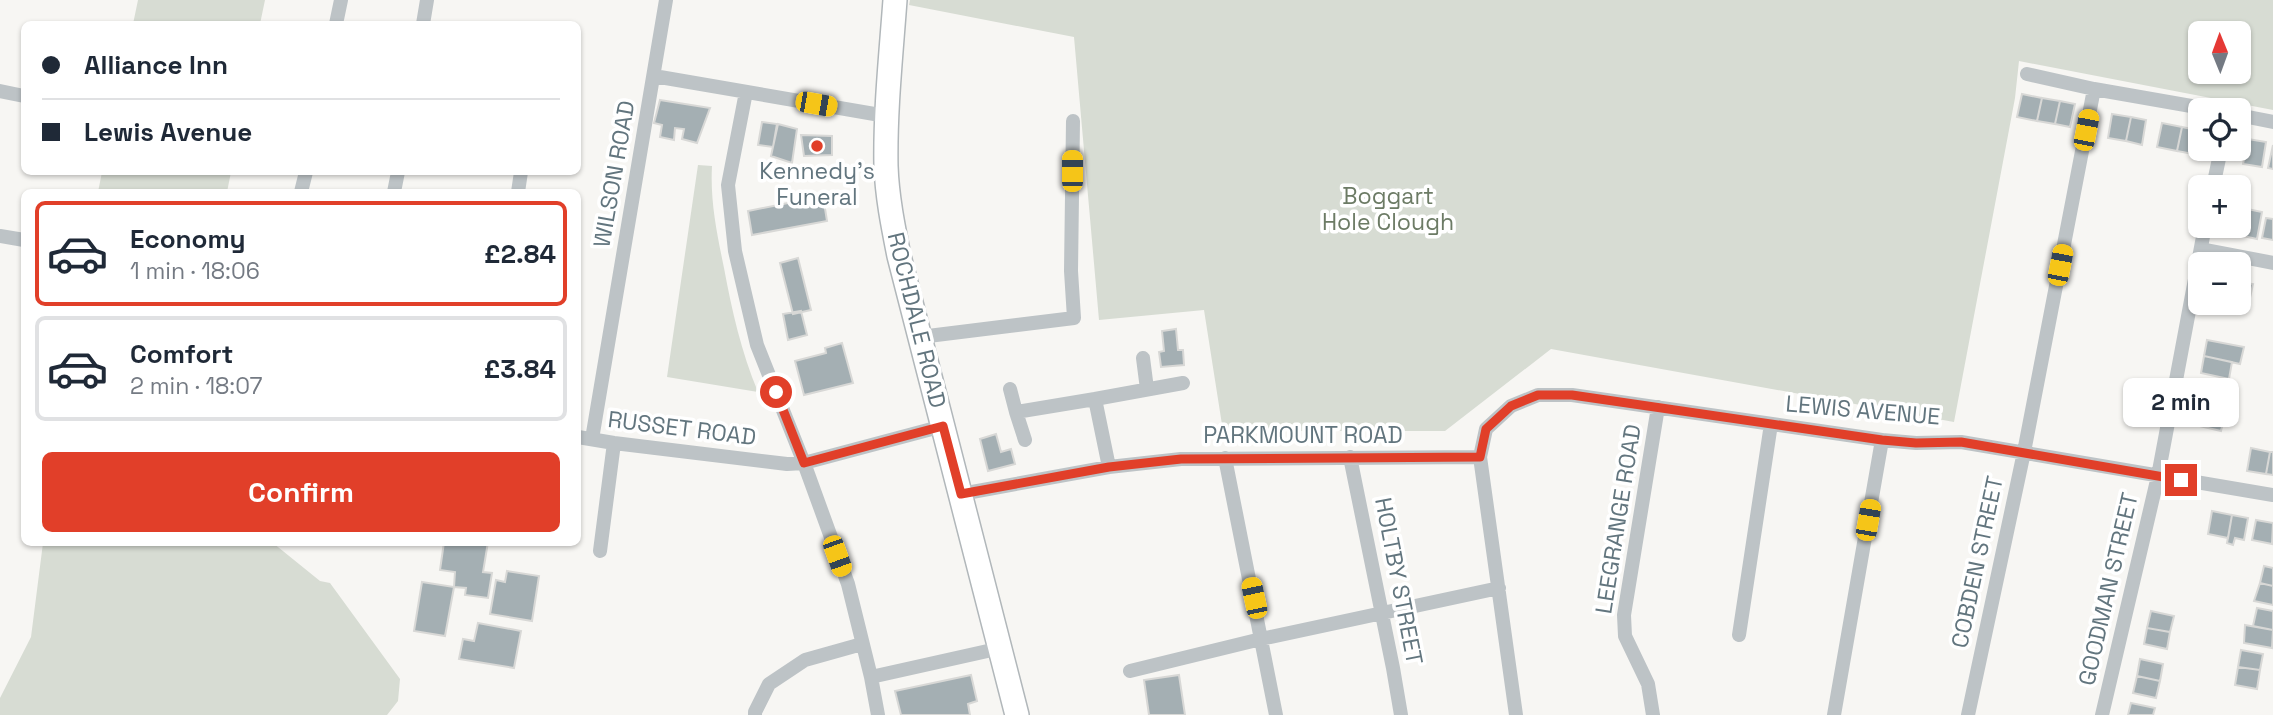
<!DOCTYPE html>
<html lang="en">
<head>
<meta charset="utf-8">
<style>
	:root { --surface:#fff; --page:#f6f6f7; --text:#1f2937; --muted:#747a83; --line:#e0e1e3; --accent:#e13f29 }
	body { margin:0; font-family:"Space Grotesk",sans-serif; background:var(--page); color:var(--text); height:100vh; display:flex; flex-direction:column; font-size:26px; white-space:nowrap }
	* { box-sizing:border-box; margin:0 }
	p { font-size:23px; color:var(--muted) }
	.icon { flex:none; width:38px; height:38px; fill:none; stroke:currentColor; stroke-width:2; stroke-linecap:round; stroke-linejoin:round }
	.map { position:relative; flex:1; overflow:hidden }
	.details { position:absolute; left:21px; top:189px; width:560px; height:357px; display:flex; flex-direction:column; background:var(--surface); border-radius:10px; box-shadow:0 2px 5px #0004 }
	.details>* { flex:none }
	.hud { position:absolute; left:21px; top:21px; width:560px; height:154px; border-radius:10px; box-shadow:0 2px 5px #0004; display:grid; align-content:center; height:154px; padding:0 21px; background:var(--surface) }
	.needle { width:46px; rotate:359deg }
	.buttons { position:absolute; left:2188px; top:21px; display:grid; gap:14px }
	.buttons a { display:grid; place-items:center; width:63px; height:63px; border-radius:10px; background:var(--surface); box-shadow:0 2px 5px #0004; font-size:35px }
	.end { position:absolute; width:32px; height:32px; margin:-16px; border:9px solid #e13f29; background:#fff; box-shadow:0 0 0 4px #fff }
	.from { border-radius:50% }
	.bubble { position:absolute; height:49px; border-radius:10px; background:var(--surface); box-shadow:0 2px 5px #0004; font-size:23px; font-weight:700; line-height:49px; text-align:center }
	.car { position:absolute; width:21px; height:42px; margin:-21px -10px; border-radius:9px; box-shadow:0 0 5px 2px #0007; background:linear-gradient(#f5c518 24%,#345 0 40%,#f5c518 0 76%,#345 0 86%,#f5c518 0) }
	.hud b { display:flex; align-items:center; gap:24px; height:66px; font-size:26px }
	.hud b+b { border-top:2px solid var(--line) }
	.hud i { width:18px; height:18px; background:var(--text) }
	ul { padding:12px 0 0; list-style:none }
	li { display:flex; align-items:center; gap:21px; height:105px; margin:0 14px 10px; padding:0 7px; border:4px solid var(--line); border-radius:10px }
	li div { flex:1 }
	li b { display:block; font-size:26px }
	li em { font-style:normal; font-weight:700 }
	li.current { border-color:var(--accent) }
	li>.icon { width:63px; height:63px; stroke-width:1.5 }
	.action { display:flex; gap:14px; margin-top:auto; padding:14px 21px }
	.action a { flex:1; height:80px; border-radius:10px; background:var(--accent); color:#fff; font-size:28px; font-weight:700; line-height:80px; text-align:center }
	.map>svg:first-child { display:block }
	.green { fill:#d7dcd3; fill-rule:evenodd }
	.building { fill:#a4afb3; stroke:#d8d8d6; stroke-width:2 }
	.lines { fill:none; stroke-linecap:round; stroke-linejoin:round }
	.primary-casing { stroke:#b1b7ba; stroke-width:26 }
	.street { stroke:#bdc3c6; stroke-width:14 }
	.primary { stroke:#fff; stroke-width:23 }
	.route { stroke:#e13f29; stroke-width:9 }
	.poi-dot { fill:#e13f29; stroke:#fff; stroke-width:2.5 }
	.labels { text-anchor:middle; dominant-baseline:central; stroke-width:7; stroke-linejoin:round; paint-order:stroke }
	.poi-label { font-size:23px; fill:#62757e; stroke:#fff }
	.street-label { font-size:23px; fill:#62757e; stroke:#fff }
	.park-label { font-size:23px; fill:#6c7b65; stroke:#fff }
</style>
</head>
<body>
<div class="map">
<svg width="2273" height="715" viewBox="0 0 2273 715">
	<rect width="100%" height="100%" fill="#f7f6f3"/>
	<path class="green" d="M138,0H265L260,24H133Z
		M910,0H2273V110L2019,61L2015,98L1954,422L1551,349L1445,431H1223L1204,310L1099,320L1074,37L909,5ZM2238,33V72H2200V33Z
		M698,165L712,166C710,201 717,234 724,268C732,311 741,351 758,392L667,377Z
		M102,172H231L227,192H98Z
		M43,543H273L320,581L330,583L400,679L398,701L387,715H0V698L31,637Z"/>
	<path class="building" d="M2022,94L2042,98L2037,121L2017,117Z
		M2042,98L2060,101L2055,124L2037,121Z
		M660,100L710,108L697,143L682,139L684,129L675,128L674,140L660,137L662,125L654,123Z
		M2060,101L2075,104L2070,127L2055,124Z
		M2112,114L2131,117L2126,141L2108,138Z
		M2131,117L2146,120L2142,145L2126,141Z
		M762,122L777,124L773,147L758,145Z
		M2162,123L2182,127L2177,151L2157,147Z
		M778,124L797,129L792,163L771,156Z
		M2182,127L2197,130L2193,154L2177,151Z
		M801,135L832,136V155L804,156Z
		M2248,139L2266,142L2262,167L2243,164Z
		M2273,145V169L2268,168Z
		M823,196L827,221L752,235L748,211Z
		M2238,207L2262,212L2257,239L2229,233L2231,226H2238Z
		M2266,218L2273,219V240L2262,238Z
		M798,258L811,310L793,314L780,263Z
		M2238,282L2253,284L2248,307L2233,304L2238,303Z
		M801,311L807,335L788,340L783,314Z
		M1176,329L1178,350H1183L1184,365L1161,367L1159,352L1164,351L1162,331Z
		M2207,340L2244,347L2240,364L2204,356Z
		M842,343L853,383L804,395L795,361L826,353L825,348Z
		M2204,356L2232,362L2229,379L2201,373Z
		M2203,400L2227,405L2221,431L2191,424L2194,409L2201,410Z
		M996,434L1001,452L1011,449L1015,464L988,471L980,439Z
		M2251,448L2270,452L2266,474L2247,471Z
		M2270,452H2273V475L2266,474Z
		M2212,511L2232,515L2228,538L2208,534Z
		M2232,515L2248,518L2244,540L2235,538L2233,545L2227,543Z
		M2256,520L2273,523L2272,544L2252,540Z
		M444,542H488L483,572L492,573L488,598L465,595L466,588L454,587L455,572L440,570Z
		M2264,566L2273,568V586L2260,583Z
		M507,571L539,576L532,621L490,614L496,580L505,582Z
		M422,582L454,587L445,636L414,631Z
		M2260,583L2273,586V605L2254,601Z
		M2257,608L2273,611V630L2253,626Z
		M2151,611L2174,616L2170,632L2147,628Z
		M478,623L521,631L514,668L459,659L463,639L474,641Z
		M2245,625L2273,630L2272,648L2244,643Z
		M2147,628L2170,632L2167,649L2144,644Z
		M2241,650L2263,654L2260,670L2238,667Z
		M2140,659L2163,664L2160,681L2137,676Z
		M2238,667L2260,670L2257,689L2235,685Z
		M971,675L977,701L968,704L970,715H901L895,691Z
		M1179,675L1185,715H1149L1144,680Z
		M2137,676L2160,681L2156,698L2133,693Z
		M2131,703L2155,708L2153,715H2128Z"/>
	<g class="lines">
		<g class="primary-casing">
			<path id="primary" d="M895,0C891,55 885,111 886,166C887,196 893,226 899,256L1017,715"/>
		</g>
		<path class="street" d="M336,24L341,0
			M423,24L427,0
			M2027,74L2094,89L2214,110
			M654,76L886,116
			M0,91L24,96
			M746,92L728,185L735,251L757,345L804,463L848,584L871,677L878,715
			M2238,115L2273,122
			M2213,187L2221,149
			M301,192L306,172
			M394,192L398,172
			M518,192L521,172
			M0,236L24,240
			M2201,249L2273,263
			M920,337L1074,318L1071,271L1073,121
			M1143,358L1147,389
			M1010,389L1016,412L1095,399L1109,467
			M1095,399L1183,383
			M1016,412L1025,440
			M578,437L614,443L787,464L804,463L943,426
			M592,439L666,0
			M1350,457L1393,668L1401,715
			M1225,458L1276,715
			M961,494L1109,467L1181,459L1480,457
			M600,551L614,443
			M1739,635L1771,424
			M1130,671L1261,639L1499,588
			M871,677L1001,648
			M755,715V712L769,684L805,660L862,644
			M1516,715L1480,457L1486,429L1511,406L1538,395H1572L1882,440L1916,443L1961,442L2273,495
			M1653,715L1648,684L1625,636L1624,615L1658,407
			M1834,715L1882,440
			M1968,715L2024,452L2094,89
			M2102,715L2158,476L2205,226"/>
		<use href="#primary" class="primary"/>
	</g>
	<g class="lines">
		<path class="route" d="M776,392L804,463L943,426L961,494L1109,467L1181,459L1480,457L1486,429L1511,406L1538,395H1572L1882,440L1916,443L1961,442L2181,480"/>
	</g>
	<circle class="poi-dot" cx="817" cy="146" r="7"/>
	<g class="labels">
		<g class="poi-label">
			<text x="817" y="171">Kennedy's<tspan x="817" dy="26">Funeral</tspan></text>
		</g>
		<g class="street-label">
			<text transform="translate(614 174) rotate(-80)">WILSON ROAD</text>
			<text transform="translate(917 320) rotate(76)">ROCHDALE ROAD</text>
			<text transform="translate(1863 410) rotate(5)">LEWIS AVENUE</text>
			<text transform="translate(682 428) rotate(7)">RUSSET ROAD</text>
			<text x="1303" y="435">PARKMOUNT ROAD</text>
			<text transform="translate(1618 519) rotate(-81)">LEEGRANGE ROAD</text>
			<text transform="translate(1977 562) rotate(-78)">COBDEN STREET</text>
			<text transform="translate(1399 581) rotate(79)">HOLTBY STREET</text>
			<text transform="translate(2108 589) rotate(-77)">GOODMAN STREET</text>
		</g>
		<g class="park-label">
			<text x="1388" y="196">Boggart<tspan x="1388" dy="26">Hole Clough</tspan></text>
		</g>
	</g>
</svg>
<div class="buttons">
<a><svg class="needle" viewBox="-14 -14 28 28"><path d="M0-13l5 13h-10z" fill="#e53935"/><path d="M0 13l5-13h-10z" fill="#747a83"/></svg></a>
<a><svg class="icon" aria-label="locate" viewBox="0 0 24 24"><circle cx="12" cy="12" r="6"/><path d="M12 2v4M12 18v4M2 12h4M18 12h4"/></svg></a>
<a>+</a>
<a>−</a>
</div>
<i class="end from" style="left:776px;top:392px"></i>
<i class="end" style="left:2181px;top:480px"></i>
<div class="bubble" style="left:2123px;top:378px;width:116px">2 min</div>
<i class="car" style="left:816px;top:104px;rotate:100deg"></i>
<i class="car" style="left:2086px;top:130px;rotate:11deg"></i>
<i class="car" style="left:1072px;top:171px;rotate:0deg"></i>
<i class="car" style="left:2060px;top:265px;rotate:11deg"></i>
<i class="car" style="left:1868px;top:520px;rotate:10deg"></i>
<i class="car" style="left:837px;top:556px;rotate:160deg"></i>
<i class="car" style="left:1254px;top:598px;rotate:348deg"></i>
<div class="hud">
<b><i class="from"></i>Alliance Inn</b>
<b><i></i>Lewis Avenue</b>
</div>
<section class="details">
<ul>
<li class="current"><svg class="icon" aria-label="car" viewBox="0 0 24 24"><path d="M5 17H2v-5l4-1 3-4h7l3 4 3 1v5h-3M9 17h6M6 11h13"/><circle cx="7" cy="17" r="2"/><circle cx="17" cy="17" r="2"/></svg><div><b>Economy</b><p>1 min · 18:06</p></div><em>£2.84</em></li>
<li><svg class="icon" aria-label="car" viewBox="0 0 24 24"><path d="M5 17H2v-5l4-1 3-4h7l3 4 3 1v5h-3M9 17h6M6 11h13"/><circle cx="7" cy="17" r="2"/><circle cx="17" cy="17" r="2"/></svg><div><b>Comfort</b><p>2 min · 18:07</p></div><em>£3.84</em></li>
</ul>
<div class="action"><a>Confirm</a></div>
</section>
</div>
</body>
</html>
